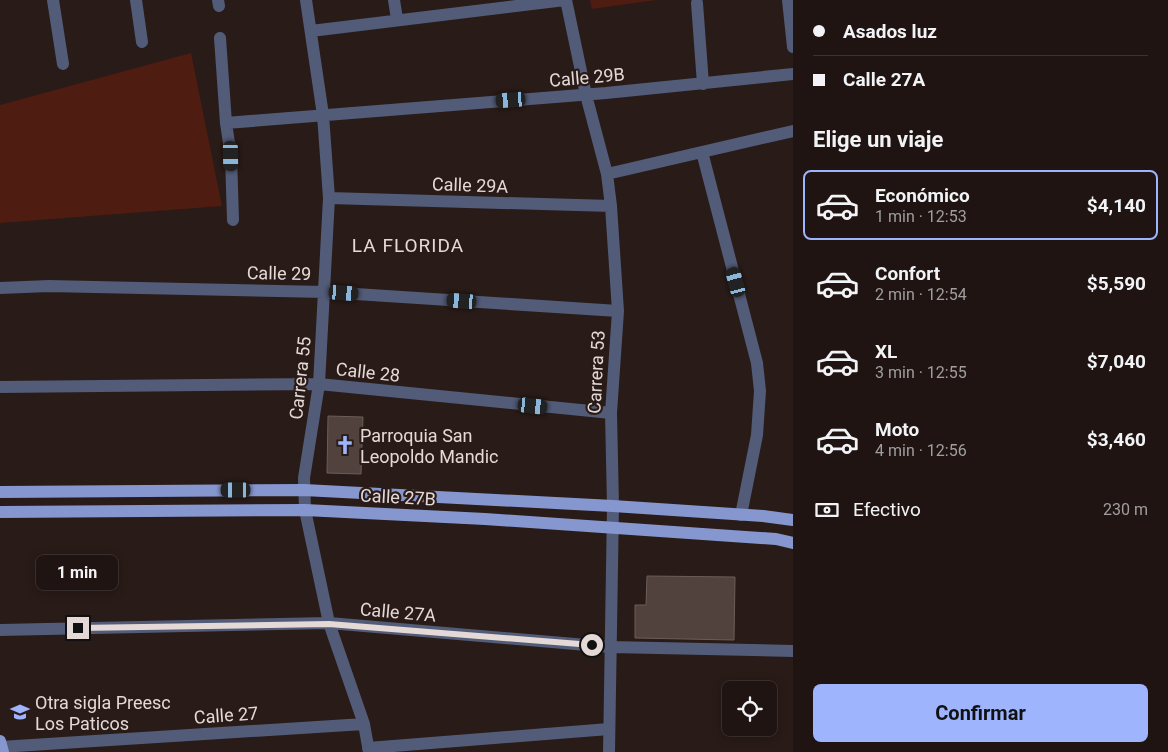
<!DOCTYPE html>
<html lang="es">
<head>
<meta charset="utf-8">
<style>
	:root { --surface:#1f1411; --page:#271d1a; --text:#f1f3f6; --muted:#a19e9f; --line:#3c3331; --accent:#9eb4fd }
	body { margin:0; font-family:Roboto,sans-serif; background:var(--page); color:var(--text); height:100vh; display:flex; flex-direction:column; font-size:19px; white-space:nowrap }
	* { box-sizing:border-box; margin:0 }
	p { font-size:16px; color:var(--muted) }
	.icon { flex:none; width:28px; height:28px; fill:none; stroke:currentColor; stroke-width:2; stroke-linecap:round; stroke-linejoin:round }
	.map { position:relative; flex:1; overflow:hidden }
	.panel { display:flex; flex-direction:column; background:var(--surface); width:375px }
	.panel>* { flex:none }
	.guide { display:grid; align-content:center; height:110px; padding:0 20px; background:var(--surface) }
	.fabs { position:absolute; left:722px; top:681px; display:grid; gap:10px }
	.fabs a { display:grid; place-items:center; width:55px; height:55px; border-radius:8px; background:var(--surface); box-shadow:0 2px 12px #0003,0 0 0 1px var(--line); font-size:25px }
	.end { position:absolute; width:22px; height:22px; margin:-11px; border:6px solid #e4d9d7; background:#111; box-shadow:0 0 0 2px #111 }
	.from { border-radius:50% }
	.bubble { position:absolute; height:35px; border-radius:8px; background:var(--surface); box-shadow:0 2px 12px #0003,0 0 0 1px var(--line); font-size:16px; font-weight:700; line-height:35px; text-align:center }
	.car { position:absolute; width:15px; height:30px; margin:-15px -8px; border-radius:6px; box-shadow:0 0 4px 1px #0007; background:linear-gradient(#222 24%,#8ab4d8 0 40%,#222 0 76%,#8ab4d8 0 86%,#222 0) }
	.guide b { display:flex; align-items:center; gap:18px; height:48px; font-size:19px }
	.guide b+b { border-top:1px solid var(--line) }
	.guide i { width:12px; height:12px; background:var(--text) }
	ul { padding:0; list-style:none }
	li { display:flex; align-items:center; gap:15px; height:70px; margin:0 10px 8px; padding:0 10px; border:2px solid transparent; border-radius:8px }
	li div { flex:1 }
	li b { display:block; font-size:19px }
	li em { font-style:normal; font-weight:700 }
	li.on { border-color:var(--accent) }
	li>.icon { width:45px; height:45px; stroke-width:1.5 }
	h2 { padding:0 20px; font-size:22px; line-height:60px }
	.pay { display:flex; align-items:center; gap:12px; height:55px; padding:0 20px; font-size:19px }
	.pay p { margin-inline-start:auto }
	.action { display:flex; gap:10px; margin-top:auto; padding:10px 20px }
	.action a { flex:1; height:58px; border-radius:8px; background:var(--accent); color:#111; font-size:20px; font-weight:700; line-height:58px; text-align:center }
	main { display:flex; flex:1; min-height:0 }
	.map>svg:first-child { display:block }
	.green { fill:#4e1c11 }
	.building { fill:#52423d; stroke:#6e5c57 }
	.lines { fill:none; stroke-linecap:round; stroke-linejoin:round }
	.minor { stroke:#525b77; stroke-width:12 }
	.major { stroke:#8697d0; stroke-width:12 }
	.route { stroke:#e4d9d7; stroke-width:6 }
	.labels { text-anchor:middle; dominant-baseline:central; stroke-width:4.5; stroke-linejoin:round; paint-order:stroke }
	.street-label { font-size:18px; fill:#e4d9d7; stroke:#291b17 }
	.poi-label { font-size:18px; fill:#e4d9d7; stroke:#291b17; text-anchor:start }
	.neighbourhood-label { font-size:19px; letter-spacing:1px; fill:#e4d9d7; stroke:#291b17 }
</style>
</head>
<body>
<main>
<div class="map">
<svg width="793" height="752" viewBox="0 0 793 752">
	<rect width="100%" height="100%" fill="#291b17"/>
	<path class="green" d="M590,0H656L592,9Z
		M191,53L222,206L0,223V105Z"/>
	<path class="building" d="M328,416L363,417L361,474L327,473Z
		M647,576L735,577L734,640L635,638V605H646Z"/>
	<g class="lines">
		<path class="minor" d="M53,0L63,64
			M136,0L142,42
			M218,0L219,6
			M306,0L323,115L329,198L319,384L304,478L305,510L329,623L364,724L369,752
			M394,0L397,19
			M566,0L586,95L607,174L611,206L618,311L611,413L613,506L609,752
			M788,0L793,47
			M697,3L703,84
			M311,31L565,0
			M220,38L226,123L231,156L233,220
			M226,123L606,93L793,74
			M702,152L757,363L760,391L757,435L741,515
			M607,174L793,131
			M329,198L611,206
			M0,288L49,286L325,292L618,311
			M0,387L319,384L611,413
			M0,630L329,623L610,647L793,651
			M0,747L364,724
			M368,748L609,729"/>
		<path class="major" d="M0,492L304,490L613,506L763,516L793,520
			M0,512L305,510L485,519L776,539L793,543
			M0,741L3,752"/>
	</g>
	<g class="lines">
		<path class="route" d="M78,628L329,624L592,645"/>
	</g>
	<defs>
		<g id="church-bare" transform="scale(1.5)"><path d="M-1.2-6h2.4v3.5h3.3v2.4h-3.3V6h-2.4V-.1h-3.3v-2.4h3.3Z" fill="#9eb4fd" stroke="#291b17" stroke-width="2.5" paint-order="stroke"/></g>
		<g id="school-bare" transform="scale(1.5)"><path d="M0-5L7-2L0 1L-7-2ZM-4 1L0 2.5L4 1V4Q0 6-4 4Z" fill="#9eb4fd" stroke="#291b17" stroke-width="2.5" paint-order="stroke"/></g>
	</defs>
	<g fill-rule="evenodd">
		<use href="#church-bare" x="345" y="445"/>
		<use href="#school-bare" x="20" y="712"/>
	</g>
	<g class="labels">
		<g class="street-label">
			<text transform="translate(587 77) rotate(-5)">Calle 29B</text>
			<text transform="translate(470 185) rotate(2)">Calle 29A</text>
			<text transform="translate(279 273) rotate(1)">Calle 29</text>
			<text transform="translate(368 372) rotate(6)">Calle 28</text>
			<text transform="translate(596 372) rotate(-87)">Carrera 53</text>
			<text transform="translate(300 378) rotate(-84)">Carrera 55</text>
			<text transform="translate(398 497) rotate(3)">Calle 27B</text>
			<text transform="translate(398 612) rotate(5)">Calle 27A</text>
			<text transform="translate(226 715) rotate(-4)">Calle 27</text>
		</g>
		<g class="poi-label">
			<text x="360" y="435">Parroquia San<tspan x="360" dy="21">Leopoldo Mandic</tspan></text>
			<text x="35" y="702">Otra sigla Preesc<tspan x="35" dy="21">Los Paticos</tspan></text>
		</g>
		<g class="neighbourhood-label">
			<text x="408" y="245">LA FLORIDA</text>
		</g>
	</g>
</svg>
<div class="fabs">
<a><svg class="icon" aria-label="locate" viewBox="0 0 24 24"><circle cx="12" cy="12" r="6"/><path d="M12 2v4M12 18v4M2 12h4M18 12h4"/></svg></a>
</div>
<i class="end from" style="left:592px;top:645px"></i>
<i class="end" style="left:78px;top:628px"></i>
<div class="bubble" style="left:36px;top:555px;width:82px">1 min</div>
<i class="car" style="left:511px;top:100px;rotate:266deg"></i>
<i class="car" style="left:231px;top:156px;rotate:179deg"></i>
<i class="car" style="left:736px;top:282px;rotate:345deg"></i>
<i class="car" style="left:344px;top:293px;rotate:94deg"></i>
<i class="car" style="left:462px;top:301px;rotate:274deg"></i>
<i class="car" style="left:533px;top:406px;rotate:96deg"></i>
<i class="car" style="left:236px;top:490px;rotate:270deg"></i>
</div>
<section class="panel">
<div class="guide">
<b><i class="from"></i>Asados luz</b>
<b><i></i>Calle 27A</b>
</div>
<h2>Elige un viaje</h2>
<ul>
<li class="on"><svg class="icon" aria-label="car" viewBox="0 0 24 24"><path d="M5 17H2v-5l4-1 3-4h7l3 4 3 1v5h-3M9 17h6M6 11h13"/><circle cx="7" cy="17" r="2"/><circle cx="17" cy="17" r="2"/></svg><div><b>Económico</b><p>1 min · 12:53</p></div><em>$4,140</em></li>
<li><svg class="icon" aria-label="car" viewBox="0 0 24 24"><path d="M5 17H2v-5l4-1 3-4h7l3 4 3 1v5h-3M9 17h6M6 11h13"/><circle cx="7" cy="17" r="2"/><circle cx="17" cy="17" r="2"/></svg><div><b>Confort</b><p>2 min · 12:54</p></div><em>$5,590</em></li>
<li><svg class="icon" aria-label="car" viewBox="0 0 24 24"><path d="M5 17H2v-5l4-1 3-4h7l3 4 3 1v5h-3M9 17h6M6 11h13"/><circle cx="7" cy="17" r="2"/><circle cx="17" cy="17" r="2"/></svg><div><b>XL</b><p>3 min · 12:55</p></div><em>$7,040</em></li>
<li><svg class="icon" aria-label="car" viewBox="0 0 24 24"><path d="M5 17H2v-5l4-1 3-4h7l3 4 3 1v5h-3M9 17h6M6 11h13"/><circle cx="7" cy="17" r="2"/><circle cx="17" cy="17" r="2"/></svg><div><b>Moto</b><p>4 min · 12:56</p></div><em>$3,460</em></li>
</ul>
<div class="pay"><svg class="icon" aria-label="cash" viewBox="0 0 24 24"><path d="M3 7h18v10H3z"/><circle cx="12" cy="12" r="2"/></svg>Efectivo<p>230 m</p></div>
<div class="action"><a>Confirmar</a></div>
</section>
</main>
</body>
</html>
